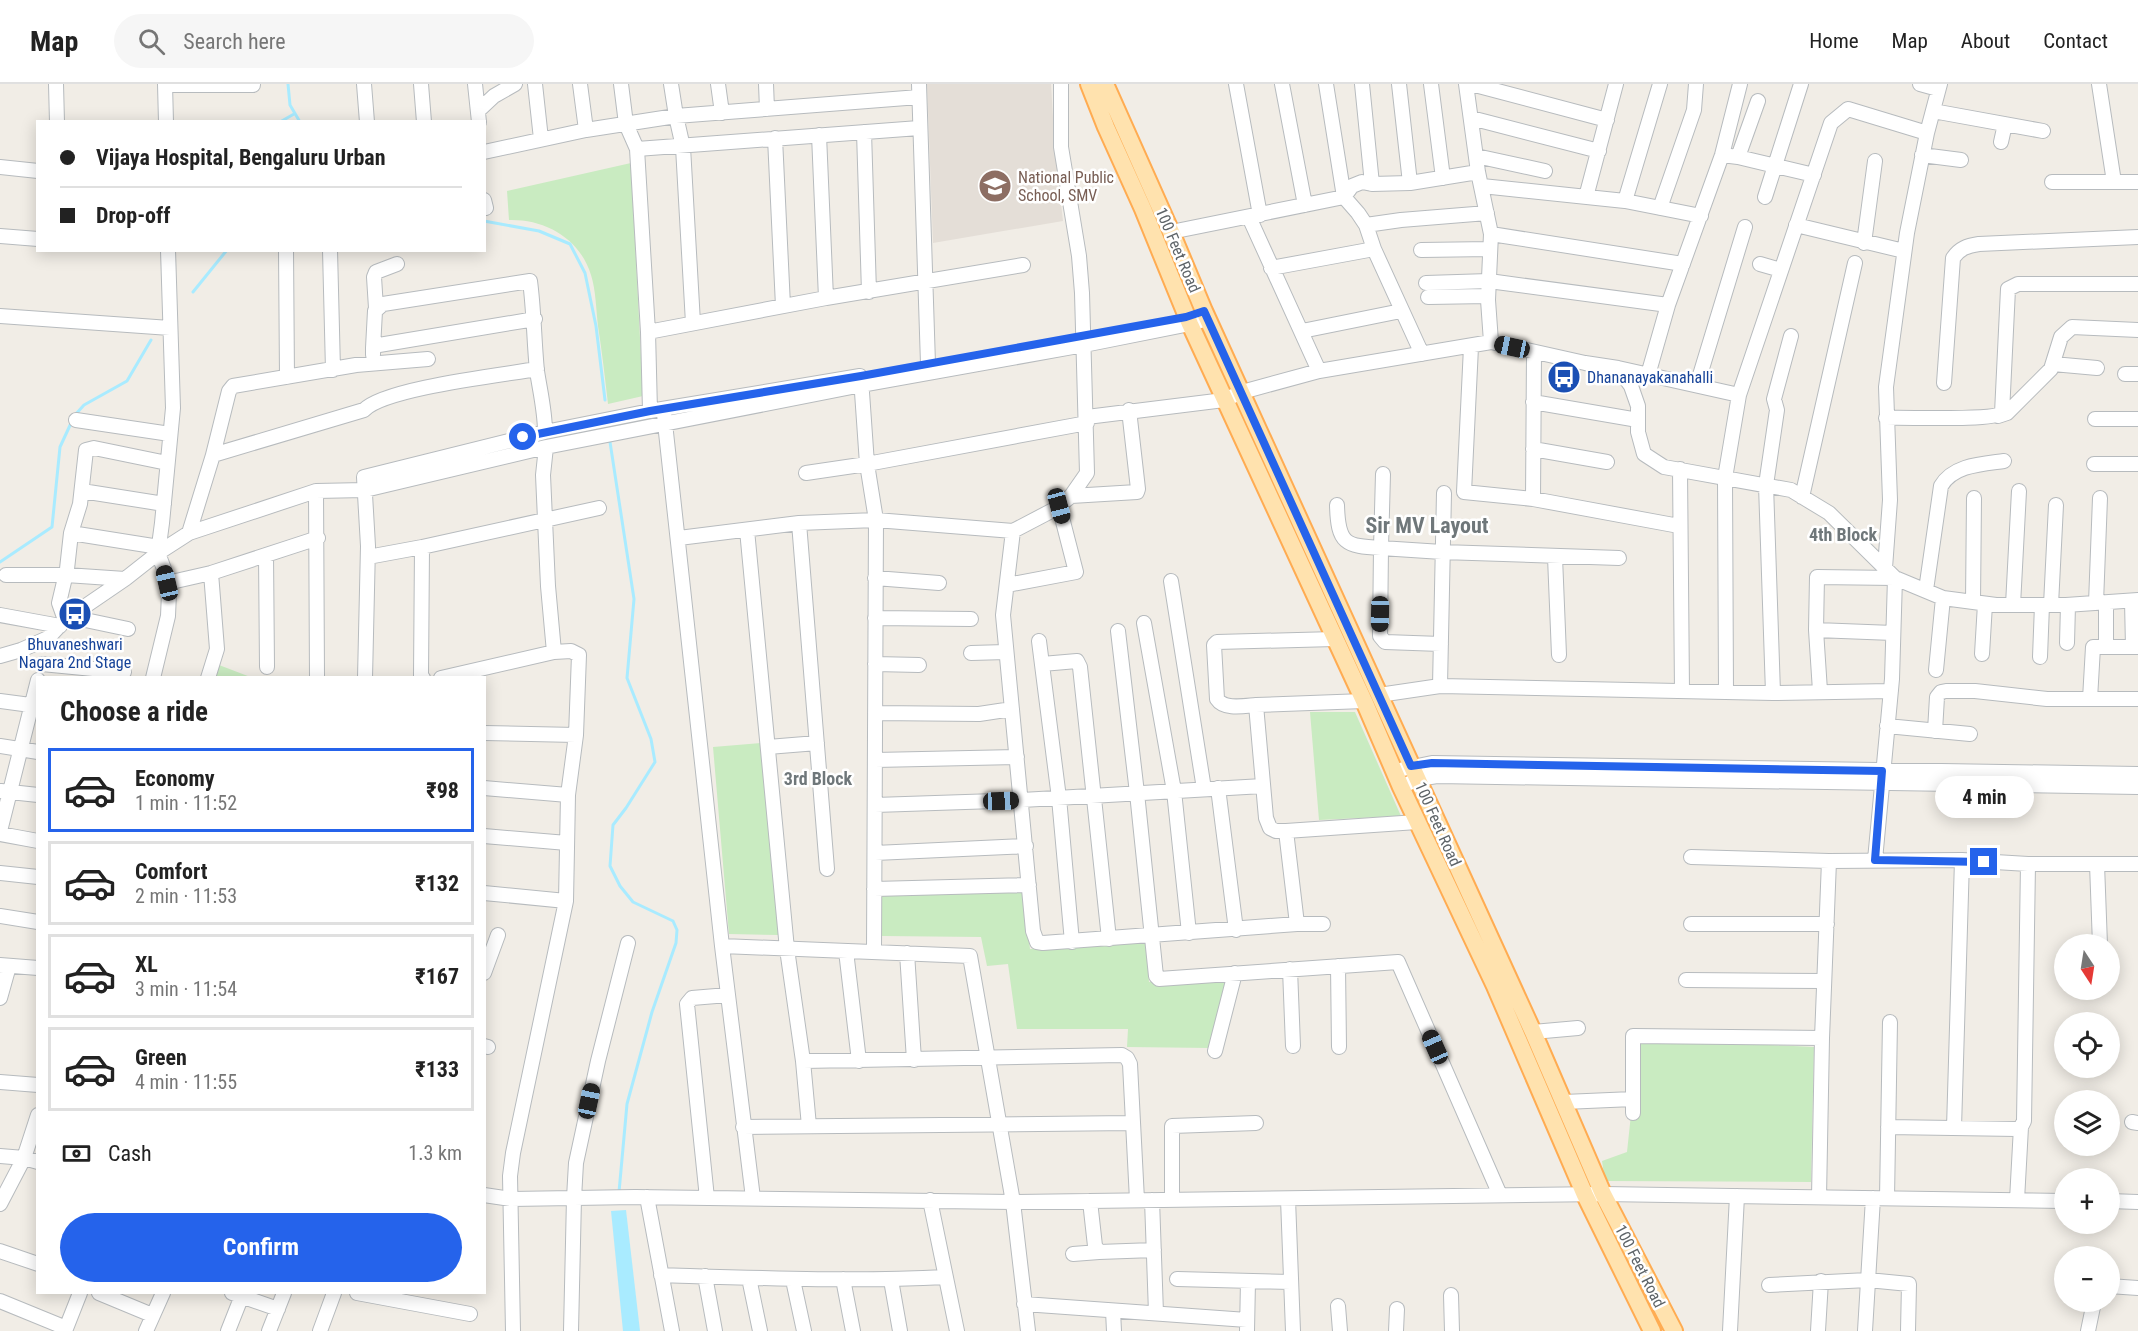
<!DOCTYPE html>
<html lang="en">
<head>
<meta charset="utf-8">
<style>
	:root { --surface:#fff; --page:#f6f6f6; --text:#222; --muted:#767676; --line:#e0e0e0; --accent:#2563eb }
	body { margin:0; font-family:"Roboto Condensed",sans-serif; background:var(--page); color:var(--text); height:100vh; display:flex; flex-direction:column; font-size:22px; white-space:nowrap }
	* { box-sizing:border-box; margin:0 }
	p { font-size:20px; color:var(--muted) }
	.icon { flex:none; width:33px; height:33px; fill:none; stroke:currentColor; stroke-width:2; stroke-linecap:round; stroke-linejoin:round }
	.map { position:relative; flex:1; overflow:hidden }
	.panel { position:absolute; left:36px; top:592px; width:450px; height:618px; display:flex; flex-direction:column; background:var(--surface); border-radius:0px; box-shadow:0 3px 15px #0003 }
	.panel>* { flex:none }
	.top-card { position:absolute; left:36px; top:36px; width:450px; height:132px; border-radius:0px; box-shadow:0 3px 15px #0003; display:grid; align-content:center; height:132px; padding:0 24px; background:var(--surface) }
	.needle { width:39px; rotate:168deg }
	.fabs { position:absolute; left:2054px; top:850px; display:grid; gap:12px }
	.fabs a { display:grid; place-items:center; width:66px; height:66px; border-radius:50%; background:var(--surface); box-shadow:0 3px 15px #0003; font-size:30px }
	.end { position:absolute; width:27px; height:27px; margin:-14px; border:8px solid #2563eb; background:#fff; box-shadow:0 0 0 3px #fff }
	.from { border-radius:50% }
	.bubble { position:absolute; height:42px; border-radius:21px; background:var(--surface); box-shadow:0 3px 15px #0003; font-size:20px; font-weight:700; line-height:42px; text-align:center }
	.car { position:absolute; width:18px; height:36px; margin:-18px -9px; border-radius:8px; box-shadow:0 0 4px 2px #0007; background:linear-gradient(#222 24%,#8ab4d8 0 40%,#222 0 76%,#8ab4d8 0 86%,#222 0) }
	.top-card b { display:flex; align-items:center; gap:21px; height:57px; font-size:22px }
	.top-card b+b { border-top:2px solid var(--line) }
	.top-card i { width:15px; height:15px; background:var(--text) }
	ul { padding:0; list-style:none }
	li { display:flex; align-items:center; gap:18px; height:84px; margin:0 12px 9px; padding:0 12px; border:3px solid var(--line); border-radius:0px }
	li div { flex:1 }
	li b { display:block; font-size:22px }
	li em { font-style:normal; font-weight:700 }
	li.on { border-color:var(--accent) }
	li>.icon { width:54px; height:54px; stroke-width:1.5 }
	h2 { padding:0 24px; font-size:27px; line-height:72px }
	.pay { display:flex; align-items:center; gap:15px; height:66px; padding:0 24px; font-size:22px }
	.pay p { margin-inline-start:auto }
	.primary-button { display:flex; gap:12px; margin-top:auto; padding:12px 24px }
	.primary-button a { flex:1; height:69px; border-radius:36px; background:var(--accent); color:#fff; font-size:24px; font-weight:700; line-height:69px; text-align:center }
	header { display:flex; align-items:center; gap:36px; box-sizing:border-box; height:84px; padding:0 30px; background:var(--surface); border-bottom:2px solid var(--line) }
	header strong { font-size:28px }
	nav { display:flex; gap:33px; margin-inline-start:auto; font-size:21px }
	.search { width:420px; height:54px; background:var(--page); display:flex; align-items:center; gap:15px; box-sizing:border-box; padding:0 21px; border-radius:33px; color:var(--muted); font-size:22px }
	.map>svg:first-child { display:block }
	.education { fill:#e4ded7 }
	.green { fill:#c9ebc1 }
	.water { fill:#a9ebff }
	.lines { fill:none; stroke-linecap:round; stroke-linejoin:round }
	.stream { stroke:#a9ebff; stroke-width:3 }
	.minor-casing { stroke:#b7bbbe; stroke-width:16 }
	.major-casing { stroke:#ffac52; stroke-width:20 }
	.minor { stroke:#fff; stroke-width:14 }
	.major { stroke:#ffe2ae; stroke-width:16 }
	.route { stroke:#2563eb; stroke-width:8 }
	.labels { text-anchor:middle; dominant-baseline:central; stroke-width:5; stroke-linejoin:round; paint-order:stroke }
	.education-label { font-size:16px; fill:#785e54; stroke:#fff; text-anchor:start }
	.street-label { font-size:16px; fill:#5e6468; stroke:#fff }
	.transit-label { font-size:16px; fill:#164399; stroke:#fff; text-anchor:start }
	.neighbourhood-label { font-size:18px; font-weight:bold; fill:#6f777a; stroke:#fff }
	.district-label { font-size:22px; font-weight:bold; fill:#6f777a; stroke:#fff }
</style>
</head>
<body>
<header>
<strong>Map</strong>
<div class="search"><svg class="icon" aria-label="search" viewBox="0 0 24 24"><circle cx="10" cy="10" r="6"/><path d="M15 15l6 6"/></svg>Search here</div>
<nav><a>Home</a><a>Map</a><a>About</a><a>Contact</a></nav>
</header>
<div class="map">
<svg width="2138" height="1247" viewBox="0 0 2138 1247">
	<rect width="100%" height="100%" fill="#f1ede6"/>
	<path class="education" d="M927,0H1051L1055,67L1063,137L933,159Z"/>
	<path class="green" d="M631,79L643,312L608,320C605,294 602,268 598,242C596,225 596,207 591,191C580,155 546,135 509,136L507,107Z
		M219,581L253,594H215Z
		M1310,628H1355L1401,732L1319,736Z
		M761,659L779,851L729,850L713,663Z
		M1023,805L1030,865L1146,858L1149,898L1230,892L1211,964L1127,963L1128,945H1017L1008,880L987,882L981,853L882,852V811Z
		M1639,955L1814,963L1811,1098L1605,1097L1602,1077L1627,1068Z"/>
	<path class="water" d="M626,1126L640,1247H623L611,1127Z"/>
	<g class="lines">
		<path class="stream" d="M288,0L290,21L300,38
			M280,38L294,30
			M484,137L539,147L570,160L585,189L596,242L605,316
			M193,208L227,166
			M75,331L84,321L127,297L151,256
			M610,358L634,515L627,594L651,655L655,678L626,724L613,741L610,782L620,802L633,818L673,837L677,846L676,859L652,928L627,1020L619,1108
			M0,478L52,443L60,363L72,337"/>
		<g class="minor-casing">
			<path id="minor" d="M56,0L57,38
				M165,0L166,38
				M364,0L367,38
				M421,0L424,38
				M475,0L479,38
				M535,0L541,55
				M580,0L586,46
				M621,0L626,40L637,65
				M671,0L676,32L683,63L693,239
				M718,0L722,29
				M766,0L767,25
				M919,0L928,280
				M1236,0L1260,131
				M1282,0L1305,121
				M1326,0L1344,113L1358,129L1366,141L1374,165L1422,270
				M1362,0L1372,100
				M1399,0L1410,99
				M1431,0L1443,94
				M1466,0L1478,88L1491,150L1488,216L1491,258
				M1471,0L1607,36
				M1920,0L1938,5
				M2099,0L2114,98
				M165,1H253
				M478,27L494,12L515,0
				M1933,27L2043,47
				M1471,34L1599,67
				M919,44L637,65L648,248L826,214L1023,181
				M864,48L869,208
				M819,51L826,214
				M775,54L783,222
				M2001,58L2005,40
				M484,68L586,46L676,32L919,13
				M1722,71L1738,73L1814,91
				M1922,71L1961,76
				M1476,72L1545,87
				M1738,73L1758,17
				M0,83L38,87
				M2052,98H2138
				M1482,102L1625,117L1701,132
				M1586,113L1616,0
				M1765,113L1801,0
				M484,116L486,124
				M1625,117L1660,0
				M1660,124L1694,26L1696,0
				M1249,133L1319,287
				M1366,141L1401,136L1487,129
				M1796,141L1904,167
				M1171,148L1344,113L1352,102L1362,98L1372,100L1410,99L1478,88
				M1491,150L1683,180
				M0,152L38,155
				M1864,159L1875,77
				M286,166L287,293
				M330,166L333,286
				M1421,166L1490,165
				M1760,180L1781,186
				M1271,184L1374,165
				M1426,199L1489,197L1668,221
				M1428,213L1488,212
				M376,224L374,193L376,188L397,180
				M0,232L170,244
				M1302,247L1401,227
				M648,248L650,327
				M1471,263L1464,408L1533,415L1679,442
				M373,264L375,227L383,220L530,197C534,227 534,257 537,287C540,307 545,327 545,348
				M373,271V264L379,261L535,235
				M2053,280L2097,284
				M1618,284L1739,311L1831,39L1848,25L1927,49
				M2125,290H2138
				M1648,291L1668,221L1722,71L1740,0
				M1944,299L1953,174C1960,164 1967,162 1979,160L2138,153
				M1697,301L1745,143
				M1533,318L1638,336
				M664,330L722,862L753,1114
				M1998,332L2007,329L2051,285L2061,253L2072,243L2138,246
				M1087,333L1224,316L1242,308L1319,287L1491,258L1585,279L1618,284L1631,302L1638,322V348L1644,370L1664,383L1791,406L1829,429L1895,494L1943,514L1996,521H2066L2138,516
				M1886,334C1905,333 1992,337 2002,329L2008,205L2018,200H2138
				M2095,335H2138
				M76,336L170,350
				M546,363L543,391L548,502L554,568
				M1533,365L1607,378
				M213,371L229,307L233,302L356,281L428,275
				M2094,380H2138
				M1680,385L1682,607
				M806,389L867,380L1087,339
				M1383,390L1381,464L1442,468L1619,474
				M82,407L164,420
				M316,407L317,594
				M1071,412L1137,408L1138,405L1129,326
				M1802,413L1855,179
				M1533,415L1534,268
				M1337,421C1338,460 1345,462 1381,464L1380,552L1385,558L1441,560
				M799,439L827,785
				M747,446L787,865L803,977L809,1042
				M1013,447L1003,531L1033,847L1037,858L1043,859L1297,840L1286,747
				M71,449L159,463
				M189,449L213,371L364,326C385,304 503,291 537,285
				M679,454L799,439L876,436L867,380L861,294
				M422,463L421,592L423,594
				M266,471L267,583
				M368,473L422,463L599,424
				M1555,473L1559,571
				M1885,484L1890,416L1886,303L1907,149L1927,49L1940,0
				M6,491H66L125,495
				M875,494L939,499
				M1171,497L1204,705
				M167,499L211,489L318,454
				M1007,501L1076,488L1059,422
				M1926,506L1941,402C1953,381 1982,380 2004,377
				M2132,517L2133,563
				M1973,518L1974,414
				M2096,519L2100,414
				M2106,519V563
				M2013,521L2019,407
				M2051,521L2056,421
				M0,531L60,542
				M71,533L128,545
				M875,534L971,535
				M65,536L59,519L67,485L71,449L80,420L86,366L94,364L167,379
				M1144,539L1174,707L1189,849
				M1816,546L1893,549
				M1118,547L1137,709L1156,892L1159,895L1398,878L1500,1111
				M1039,557L1059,714L1072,858
				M2067,559L2068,521
				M971,569L1006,568
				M1982,570L1985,520
				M0,572L21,566L48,554L65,536L125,495L158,469L189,449L316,407L365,406L546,363L862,301L1084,261L1190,240L1207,235
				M2040,573L2042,521
				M42,580L124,588
				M875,580L919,581
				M1042,580L1077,577L1080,583L1109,855
				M1936,586L1943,514
				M153,594L168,532L169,509L164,485L158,469L162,439L173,324L168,166
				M208,594L217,565L211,489
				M365,594L368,462L364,393L545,348L650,327L860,292
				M441,594L554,568L571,567L579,571L576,651L568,711L566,817L513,1069L510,1092L513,1247
				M1440,602L1444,409
				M1726,607L1725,394L1739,311
				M1820,607L1816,546L1817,493L1895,494L1892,595L1875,776
				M1773,609L1766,401L1777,326L1774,315L1791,252
				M1379,611L1440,602L1773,609L1891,607
				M2090,615L2093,563H2138
				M0,617L38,622
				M1364,617L1256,621L1266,734L1270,744L1276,747H1286L1417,738
				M1256,621C1244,622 1224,626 1217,615L1214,561L1217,558L1335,555
				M875,629L979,630L1012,625
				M1887,642L1970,650
				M1935,647L1937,613L1941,608L1946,607H1975L2047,615H2138
				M484,649L576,651
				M0,662L38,668
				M768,663L817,659
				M875,676L1017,673
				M1403,685L1432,679L2138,690
				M1401,703L1418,695L1437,692L2138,703
				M484,704L568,711
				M1218,704L1236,846
				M1,707L38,711
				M875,721L1022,716L1263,702
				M0,747L38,596
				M0,750L38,757
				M484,752L567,759
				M875,769L1026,762
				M1691,773L1829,777L1962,776L2028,780H2138
				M2097,780L2100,861
				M0,789L38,793
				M874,805L1029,801
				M484,809L566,817
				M0,832L38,838
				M1297,840H1323
				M1691,840H1827
				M722,862L970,872L1013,1118L1603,1110L2064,1117
				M846,867L859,977
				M874,868L876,436L1013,447L1055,425L1071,412L1087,389L1082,209L1079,172L1061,63V0
				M907,869L914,976
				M0,881L38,884
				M1338,882L1339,963
				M1290,885L1293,962
				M484,889L498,851
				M1686,896L1824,897
				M0,914L9,882
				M1533,948L1578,944
				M484,962L488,963
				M1215,967L1235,889
				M803,977L1122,971L1127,974L1130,980L1137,1116
				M0,998L38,1001
				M1564,1018L1633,1015
				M1633,1029V952L1822,954
				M2132,1038L2138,1039
				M743,1043L1132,1039
				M1888,1043L2017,1045L2021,1043L2024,1037L2028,780
				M1954,1044L1962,776
				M0,1072L24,1074L38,1078
				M484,1111L511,1115L574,1114L576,1079L598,977L628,859
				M647,1113L672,1247
				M1819,1113L1822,954L1829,777
				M707,1114L687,920L692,914L728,911
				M1887,1114L1890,938
				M1288,1115L1293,1247
				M930,1116L957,1247
				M1152,1116L1156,1229
				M1172,1116V1042L1256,1039
				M2017,1116L2021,1043
				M1090,1117L1095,1162L1099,1168L1154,1166
				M2109,1117L2138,1118
				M0,1120L24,1074L38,1031
				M0,1167L38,1180
				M1073,1170L1099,1168
				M661,1191C756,1194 851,1198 946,1193
				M705,1192L715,1247
				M749,1194L760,1247
				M843,1195L853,1247
				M1177,1195L1291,1198
				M793,1196L804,1247
				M891,1196L900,1247
				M1769,1201L1868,1196L1909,1200L1908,1247
				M2109,1202L2138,1204
				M99,1209L152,1231
				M232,1209L278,1225
				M357,1209L470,1230
				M1451,1211L1452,1247
				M0,1217L66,1244
				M1024,1220L1247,1236
				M1338,1222L1340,1247
				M1113,1227L1114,1247
				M65,1247L80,1209
				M146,1247L163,1209
				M228,1247L243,1209
				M269,1247L284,1209
				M320,1247L334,1209
				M571,1247L574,1114L635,1113L1013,1118L1028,1247
				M1247,1247L1248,1197
				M1396,1247L1397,1225
				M1730,1247L1737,1112
				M1818,1247L1821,1197
				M1865,1247L1873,1114
				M2088,1247L2094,1218"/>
		</g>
		<g class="major-casing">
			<path id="major" d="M1089,0L1106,43L1143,125L1190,240L1364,617L1401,703L1495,902L1585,1111L1652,1247
				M1105,0L1171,148L1204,227L1533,948L1603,1110L1674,1247"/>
		</g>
		<use href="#minor" class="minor"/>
		<use href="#major" class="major"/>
	</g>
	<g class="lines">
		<path class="route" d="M523,353L650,327L861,292L1186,233L1204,227L1411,682L1432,679L1882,687L1875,776L1984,778"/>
	</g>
	<defs>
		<g id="school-disc" transform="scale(1.725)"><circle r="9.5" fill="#8d6e63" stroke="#fff"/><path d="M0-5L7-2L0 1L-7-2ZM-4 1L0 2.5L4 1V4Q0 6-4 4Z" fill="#fff"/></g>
		<g id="bus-disc" transform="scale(1.725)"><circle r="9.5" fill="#1a4fb4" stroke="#fff"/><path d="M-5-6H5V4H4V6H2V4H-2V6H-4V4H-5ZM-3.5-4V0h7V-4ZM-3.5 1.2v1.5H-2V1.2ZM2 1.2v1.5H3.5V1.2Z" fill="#fff"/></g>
	</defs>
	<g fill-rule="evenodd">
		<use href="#school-disc" x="995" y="102"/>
		<use href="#bus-disc" x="1564" y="293"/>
		<use href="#bus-disc" x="75" y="530"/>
	</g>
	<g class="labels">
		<g class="education-label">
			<text x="1018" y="93">National Public<tspan x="1018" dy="18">School, SMV</tspan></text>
		</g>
		<g class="street-label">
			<text transform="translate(1178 166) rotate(67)">100 Feet Road</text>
			<text transform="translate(1438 740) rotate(66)">100 Feet Road</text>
			<text transform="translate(1640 1182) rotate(63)">100 Feet Road</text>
		</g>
		<g class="transit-label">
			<text x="1587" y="293">Dhananayakanahalli</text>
			<text x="75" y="560" text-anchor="middle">Bhuvaneshwari<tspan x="75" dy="18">Nagara 2nd Stage</tspan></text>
		</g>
		<g class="neighbourhood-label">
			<text x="1843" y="450">4th Block</text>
			<text x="818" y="694">3rd Block</text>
		</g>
		<g class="district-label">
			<text x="1427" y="441">Sir MV Layout</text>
		</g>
	</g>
</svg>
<div class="fabs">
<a><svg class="needle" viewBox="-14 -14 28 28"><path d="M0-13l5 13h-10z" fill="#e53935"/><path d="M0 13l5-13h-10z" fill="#767676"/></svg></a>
<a><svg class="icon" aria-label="locate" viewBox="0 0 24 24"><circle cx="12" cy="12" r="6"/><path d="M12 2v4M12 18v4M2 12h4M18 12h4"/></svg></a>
<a><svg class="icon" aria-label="layers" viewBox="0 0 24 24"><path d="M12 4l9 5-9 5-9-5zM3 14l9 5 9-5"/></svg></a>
<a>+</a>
<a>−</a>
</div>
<i class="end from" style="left:523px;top:353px"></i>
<i class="end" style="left:1984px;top:778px"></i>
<div class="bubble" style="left:1935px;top:692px;width:99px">4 min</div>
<i class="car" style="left:1512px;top:263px;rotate:282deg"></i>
<i class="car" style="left:1059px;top:422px;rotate:165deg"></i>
<i class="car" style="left:167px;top:499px;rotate:347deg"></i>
<i class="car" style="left:1380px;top:530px;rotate:181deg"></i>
<i class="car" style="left:1001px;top:717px;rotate:88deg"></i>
<i class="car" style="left:1435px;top:963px;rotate:336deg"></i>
<i class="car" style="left:589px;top:1017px;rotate:12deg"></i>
<div class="top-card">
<b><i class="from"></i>Vijaya Hospital, Bengaluru Urban</b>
<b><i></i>Drop-off</b>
</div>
<section class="panel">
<h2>Choose a ride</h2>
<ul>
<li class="on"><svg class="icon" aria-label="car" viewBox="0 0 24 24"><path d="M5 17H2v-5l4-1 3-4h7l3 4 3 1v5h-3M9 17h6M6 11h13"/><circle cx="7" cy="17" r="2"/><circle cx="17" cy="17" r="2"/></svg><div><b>Economy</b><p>1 min · 11:52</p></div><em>₹98</em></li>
<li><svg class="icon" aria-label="car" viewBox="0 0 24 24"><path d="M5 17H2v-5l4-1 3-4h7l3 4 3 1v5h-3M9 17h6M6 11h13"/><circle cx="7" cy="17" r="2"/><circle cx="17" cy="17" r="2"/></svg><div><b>Comfort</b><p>2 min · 11:53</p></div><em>₹132</em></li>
<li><svg class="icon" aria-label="car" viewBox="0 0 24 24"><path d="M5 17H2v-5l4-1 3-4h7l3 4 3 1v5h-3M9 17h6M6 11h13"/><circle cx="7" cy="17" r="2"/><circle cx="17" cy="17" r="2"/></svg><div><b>XL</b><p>3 min · 11:54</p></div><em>₹167</em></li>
<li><svg class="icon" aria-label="car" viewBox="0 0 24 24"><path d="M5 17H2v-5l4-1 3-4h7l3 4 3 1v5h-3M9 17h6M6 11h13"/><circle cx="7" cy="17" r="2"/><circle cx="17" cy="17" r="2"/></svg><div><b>Green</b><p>4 min · 11:55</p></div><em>₹133</em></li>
</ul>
<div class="pay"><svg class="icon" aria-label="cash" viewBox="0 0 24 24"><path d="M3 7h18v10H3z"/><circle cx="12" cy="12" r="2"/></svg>Cash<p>1.3 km</p></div>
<div class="primary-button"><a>Confirm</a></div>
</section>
</div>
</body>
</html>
